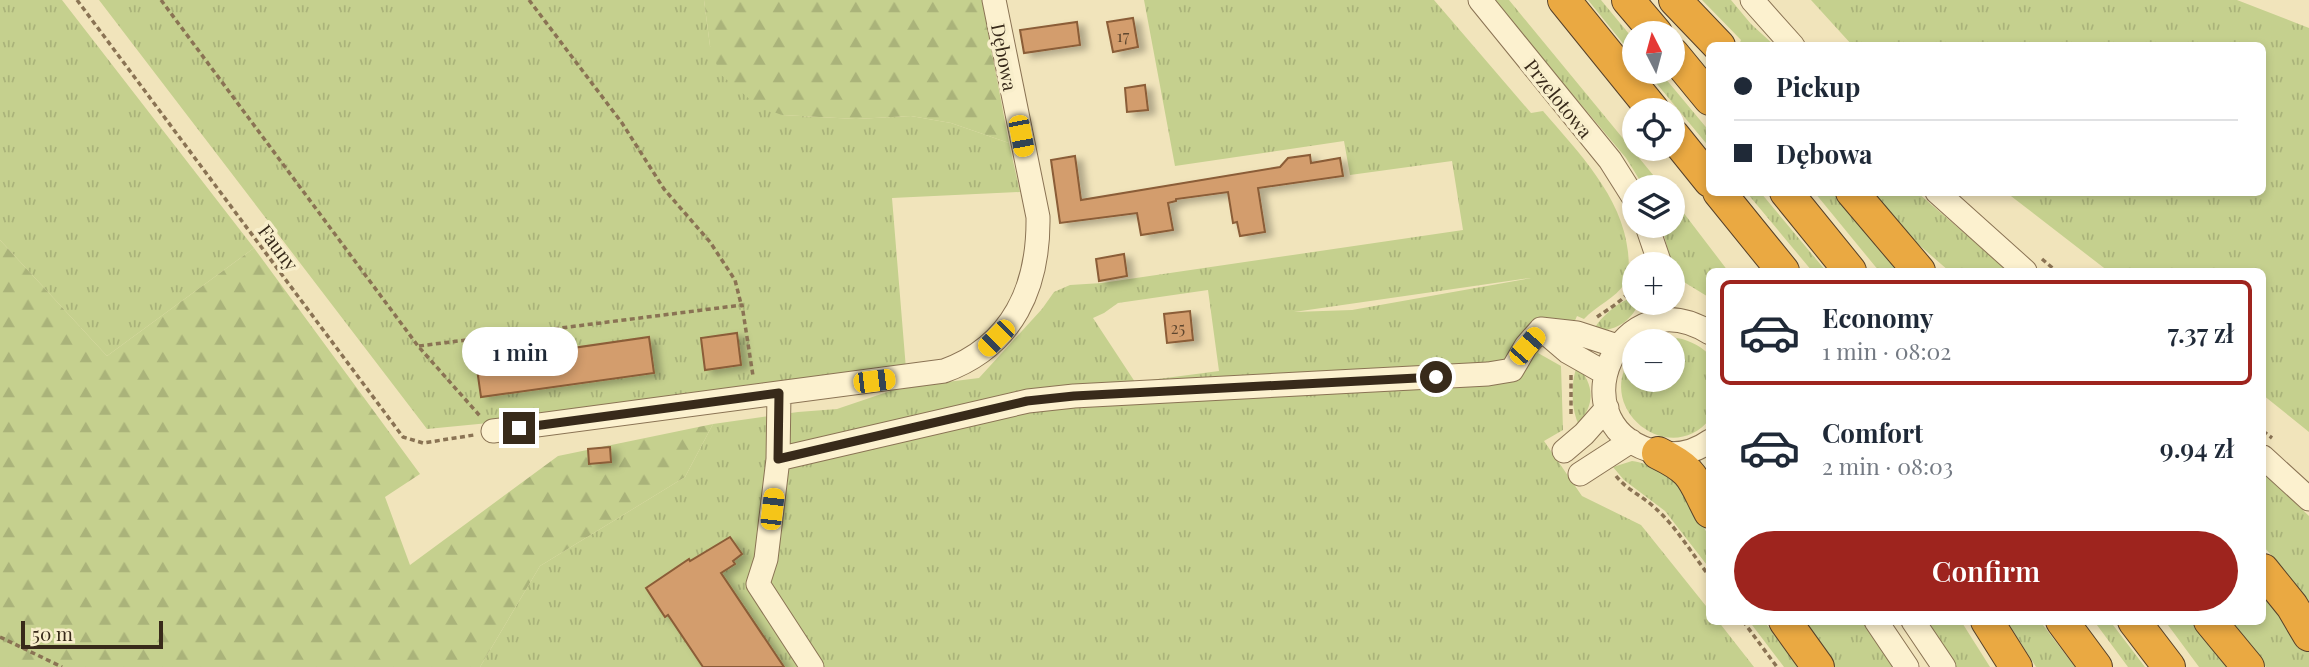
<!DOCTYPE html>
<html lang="en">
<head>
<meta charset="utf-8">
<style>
	:root { --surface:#fff; --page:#f2f2f3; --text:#1f2937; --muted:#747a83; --line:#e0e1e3; --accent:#9e241e }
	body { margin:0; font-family:"Playfair Display",serif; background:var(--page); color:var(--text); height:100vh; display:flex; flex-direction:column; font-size:26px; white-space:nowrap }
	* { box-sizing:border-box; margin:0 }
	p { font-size:23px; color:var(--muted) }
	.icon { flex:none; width:38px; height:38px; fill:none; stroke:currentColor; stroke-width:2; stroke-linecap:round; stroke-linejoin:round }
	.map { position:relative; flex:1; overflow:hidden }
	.side { position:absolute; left:1706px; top:268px; width:560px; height:357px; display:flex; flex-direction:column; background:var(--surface); border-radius:10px; box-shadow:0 4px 10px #0003 }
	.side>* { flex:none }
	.guide { position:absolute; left:1706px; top:42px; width:560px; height:154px; border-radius:10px; box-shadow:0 4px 10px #0003; display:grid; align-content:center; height:154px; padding:0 28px; background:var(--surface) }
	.needle { width:46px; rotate:354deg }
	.buttons { position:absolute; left:1622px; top:21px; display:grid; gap:14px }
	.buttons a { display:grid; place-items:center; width:63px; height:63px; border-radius:50%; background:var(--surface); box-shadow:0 4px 10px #0003; font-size:35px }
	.scale { position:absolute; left:21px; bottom:18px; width:142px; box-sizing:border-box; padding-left:7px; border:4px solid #382a1a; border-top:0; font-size:19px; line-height:24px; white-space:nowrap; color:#382a1a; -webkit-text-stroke:5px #f8eecb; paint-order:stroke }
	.end { position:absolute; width:32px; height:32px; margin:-16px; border:9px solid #382a1a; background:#fff; box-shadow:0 0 0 4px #fff }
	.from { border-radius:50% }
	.bubble { position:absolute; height:49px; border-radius:24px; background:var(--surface); box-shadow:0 4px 10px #0003; font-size:23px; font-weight:600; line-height:49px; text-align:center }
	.car { position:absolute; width:21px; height:42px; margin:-21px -10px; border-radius:9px; box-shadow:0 0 5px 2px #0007; background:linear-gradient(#f5c518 24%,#345 0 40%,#f5c518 0 76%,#345 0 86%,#f5c518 0) }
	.guide b { display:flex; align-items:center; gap:24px; height:66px; font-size:26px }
	.guide b+b { border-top:2px solid var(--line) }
	.guide i { width:18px; height:18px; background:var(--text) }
	ul { padding:12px 0 0; list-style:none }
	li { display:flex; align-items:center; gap:21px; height:105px; margin:0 14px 10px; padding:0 14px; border:4px solid transparent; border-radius:10px }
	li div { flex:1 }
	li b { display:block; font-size:26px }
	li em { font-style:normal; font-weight:600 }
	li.selected { border-color:var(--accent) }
	li>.icon { width:63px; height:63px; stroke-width:1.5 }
	.action { display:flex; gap:14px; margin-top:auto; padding:14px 28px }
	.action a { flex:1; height:80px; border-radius:42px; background:var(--accent); color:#fff; font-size:28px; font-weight:600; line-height:80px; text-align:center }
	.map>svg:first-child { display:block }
	.grass { fill:url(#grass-tufts); fill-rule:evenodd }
	.forest { fill:url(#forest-firs) }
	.building { fill:#d39d6d; stroke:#8b5d37; stroke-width:2; filter:url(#shadow) }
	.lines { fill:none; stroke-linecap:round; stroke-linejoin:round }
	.minor-casing { stroke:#8a7354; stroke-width:25 }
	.highway-casing { stroke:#574129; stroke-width:34 }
	.path { stroke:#8a7354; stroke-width:3.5; stroke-dasharray:5 3.5; stroke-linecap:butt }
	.minor { stroke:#fcf1cf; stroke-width:23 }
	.highway { stroke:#eaa942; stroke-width:32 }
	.route { stroke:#382a1a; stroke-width:9 }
	.labels { text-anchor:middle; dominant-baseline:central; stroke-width:7; stroke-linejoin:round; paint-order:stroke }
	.number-label { font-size:16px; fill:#5f472f }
	.street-label { font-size:19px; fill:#382a1a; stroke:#f8eecb }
</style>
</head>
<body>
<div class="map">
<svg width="2309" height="667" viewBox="0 0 2309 667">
	<defs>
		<pattern id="grass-tufts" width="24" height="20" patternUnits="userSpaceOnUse" patternTransform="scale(1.75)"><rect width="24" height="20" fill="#c5d08e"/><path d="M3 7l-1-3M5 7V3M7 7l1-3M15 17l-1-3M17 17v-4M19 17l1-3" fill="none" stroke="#aab37a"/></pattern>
		<pattern id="forest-firs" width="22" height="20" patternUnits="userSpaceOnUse" patternTransform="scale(1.75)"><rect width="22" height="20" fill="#c5d08e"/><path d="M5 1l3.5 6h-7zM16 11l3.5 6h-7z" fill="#aab37a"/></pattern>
		<filter id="shadow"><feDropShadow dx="7" dy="4" stdDeviation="3.5" flood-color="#0004"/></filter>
	</defs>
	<rect width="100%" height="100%" fill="#f1e4bb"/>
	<path class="grass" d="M0,0H62L254,248L107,356L0,240Z
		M99,0H704L710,46L782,115L856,119L911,116L951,123L1009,143L1020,192L892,198L906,369L499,422L427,429Z
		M1144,0H1434L1531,113L1543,111C1578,152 1622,196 1628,252C1629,263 1630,274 1625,283C1616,298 1596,306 1584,319L1577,316L1573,325L1553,318L1538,353L1561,366L1563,430L1544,441L1582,496L1641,525L1710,611V621H1718L1754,667H480L540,566L685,477L713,424L798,412L837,409L899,388L979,378L1042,309L1054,292L1070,285L1102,283L1463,230L1452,161L1350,175L1344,141L1175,166ZM1531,278L1352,310L1294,312L1530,278ZM1208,290L1219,371L1135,382L1093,318L1104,313L1118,303Z
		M1493,0H1509L1663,187H1644L1626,158Z
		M1588,0H1601L1634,40V57Z
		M1702,0H1731L1751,24L1774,45H1739L1741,40Z
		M1811,0H2237L2309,28V432L2263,395V271H2108L2007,193L2263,192V46L1852,45Z
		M1647,72H1660L1710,132V148Z
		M1747,193H1761L1826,271H1812Z
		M1815,193H1835L1902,271H1879Z
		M1871,193H1918L2008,271H1949L1910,237Z
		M1673,199L1728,271H1710V298L1679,279H1675L1673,264H1671L1662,226H1673Z
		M1634,297V303H1639C1630,323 1615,331 1593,331C1600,317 1619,301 1634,297Z
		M1671,337C1687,339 1698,344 1710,355V419C1669,470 1590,406 1634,354V380H1673V341H1652Z
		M1577,366C1594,383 1596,405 1578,423C1571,408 1571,381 1577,366Z
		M1632,461C1650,464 1670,471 1680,488L1683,487L1710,539V569L1665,511L1624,480L1613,467Z
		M2263,472L2309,516V667H2266L2224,621H2263V578L2281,566L2263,546Z
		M1749,621H1764L1798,667H1784Z
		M1800,621H1862L1893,667H1834Z
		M1926,621H1961L1990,667H1956Z
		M2007,621H2040L2075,667H2036Z
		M2094,621H2110L2145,667H2128Z
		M2165,621H2195L2233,667H2199Z"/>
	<path class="forest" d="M704,0H982L1009,143L951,123L911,116L856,119L782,115L759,107L720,74L710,46Z
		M0,240L107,356L254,248L420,474L385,497L410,565L558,456L713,424L685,477L540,566L480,667H0Z"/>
	<path class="building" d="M1133,18L1138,47L1113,52L1107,22Z
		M1077,22L1080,45L1024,53L1020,30Z
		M1145,85L1148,110L1127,112L1125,88Z
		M1310,155L1311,163L1340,158L1343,176L1258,188L1265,232L1240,236L1237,222L1233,223L1228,192L1176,199V201L1168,203L1173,230L1141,235L1137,213L1060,223L1051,160L1075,156L1081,200L1280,167L1288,158Z
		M1124,254L1127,276L1099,281L1096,259Z
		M1190,311L1193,340L1167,343L1164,314Z
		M737,333L741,365L705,370L701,338Z
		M649,337L654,373L481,397L476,362Z
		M610,447L611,462L589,464L588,449Z
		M730,537L742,554L733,561L735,564L721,573L784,667H703L668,615L665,617L646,588L689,559L690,561Z"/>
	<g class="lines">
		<g class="minor-casing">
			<path id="minor" d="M1480,0L1610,160L1634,198
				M1752,0L1793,46
				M1937,192L2025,271
				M1647,226L1660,264
				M1541,329L1577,333L1617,346
				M1541,329L1568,352L1605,373
				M1710,333C1620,276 1557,420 1649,450C1670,457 1692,454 1710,441
				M493,431L944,371C1013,346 1039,287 1038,217L994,0
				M1564,451L1584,434L1607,408
				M2263,457L2309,499
				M778,459L779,393
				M1580,474L1631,441
				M1876,621L1907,667
				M1913,621L1944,667
				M812,667L758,584L766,559L778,459L1028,401L1074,396L1488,374L1512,370L1526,346L1541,329"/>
		</g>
		<g class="highway-casing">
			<path id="highway" d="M1564,0L1653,110
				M1628,0L1656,33
				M1675,0L1719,46
				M1673,54L1710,99
				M1673,135L1710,181
				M1719,192L1783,271
				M1786,192L1850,271
				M1852,192L1919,271
				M1658,453C1695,471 1692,478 1710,512
				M2263,570L2292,606L2309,635
				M1785,621L1818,667
				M1987,621L2016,667
				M2062,621L2096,667
				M2134,621L2169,667
				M2210,621L2248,667"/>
		</g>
		<path class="path" d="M77,0L403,437L423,443L474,435
			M161,0L418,346L480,416
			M529,0L622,123L664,189L710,242L735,280L741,304
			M2042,259L2056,271
			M1597,317C1610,308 1626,299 1634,285
			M419,346L742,305L753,376
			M1571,375V416
			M2263,431L2272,438
			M1616,476C1626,489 1642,496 1654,507C1676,526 1692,554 1710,577
			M1743,621L1777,667
			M0,637L62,667"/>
		<use href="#minor" class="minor"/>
		<use href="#highway" class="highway"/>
	</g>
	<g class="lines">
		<path class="route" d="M519,428L779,393L778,459L1027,401L1074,396L1436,377"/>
	</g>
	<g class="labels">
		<g class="number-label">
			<text x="1123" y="35">17</text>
			<text x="1178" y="327">25</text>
		</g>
		<g class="street-label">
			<text transform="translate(1005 57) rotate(79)">Dębowa</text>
			<text transform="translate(1559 98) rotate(51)">Przelotowa</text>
			<text transform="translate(279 247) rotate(53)">Fauny</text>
		</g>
	</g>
</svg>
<div class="buttons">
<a><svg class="needle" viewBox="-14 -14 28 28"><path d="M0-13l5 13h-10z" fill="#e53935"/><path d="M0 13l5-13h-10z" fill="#747a83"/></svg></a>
<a><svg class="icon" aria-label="locate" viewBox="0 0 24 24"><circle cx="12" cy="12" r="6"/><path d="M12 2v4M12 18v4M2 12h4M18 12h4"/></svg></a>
<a><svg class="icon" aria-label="layers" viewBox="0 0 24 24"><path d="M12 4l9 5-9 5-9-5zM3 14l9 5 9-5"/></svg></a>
<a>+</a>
<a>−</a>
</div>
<div class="scale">50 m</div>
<i class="end from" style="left:1436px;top:377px"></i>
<i class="end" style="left:519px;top:428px"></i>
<div class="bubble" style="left:462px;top:327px;width:116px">1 min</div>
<i class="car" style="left:1021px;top:136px;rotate:169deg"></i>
<i class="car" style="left:996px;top:338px;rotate:225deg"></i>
<i class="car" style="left:1527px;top:346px;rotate:41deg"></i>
<i class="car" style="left:874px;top:381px;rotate:83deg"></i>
<i class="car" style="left:772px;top:509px;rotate:7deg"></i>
<div class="guide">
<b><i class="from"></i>Pickup</b>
<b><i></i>Dębowa</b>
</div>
<section class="side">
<ul>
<li class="selected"><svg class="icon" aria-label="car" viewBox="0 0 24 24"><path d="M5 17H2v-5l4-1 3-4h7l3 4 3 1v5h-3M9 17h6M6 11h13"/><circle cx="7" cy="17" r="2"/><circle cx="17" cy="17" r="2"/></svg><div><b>Economy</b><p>1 min · 08:02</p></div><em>7.37 zł</em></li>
<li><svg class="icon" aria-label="car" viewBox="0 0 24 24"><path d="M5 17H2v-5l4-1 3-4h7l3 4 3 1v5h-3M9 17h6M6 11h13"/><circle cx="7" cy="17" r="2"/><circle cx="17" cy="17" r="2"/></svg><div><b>Comfort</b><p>2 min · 08:03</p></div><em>9.94 zł</em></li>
</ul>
<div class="action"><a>Confirm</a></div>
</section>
</div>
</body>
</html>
